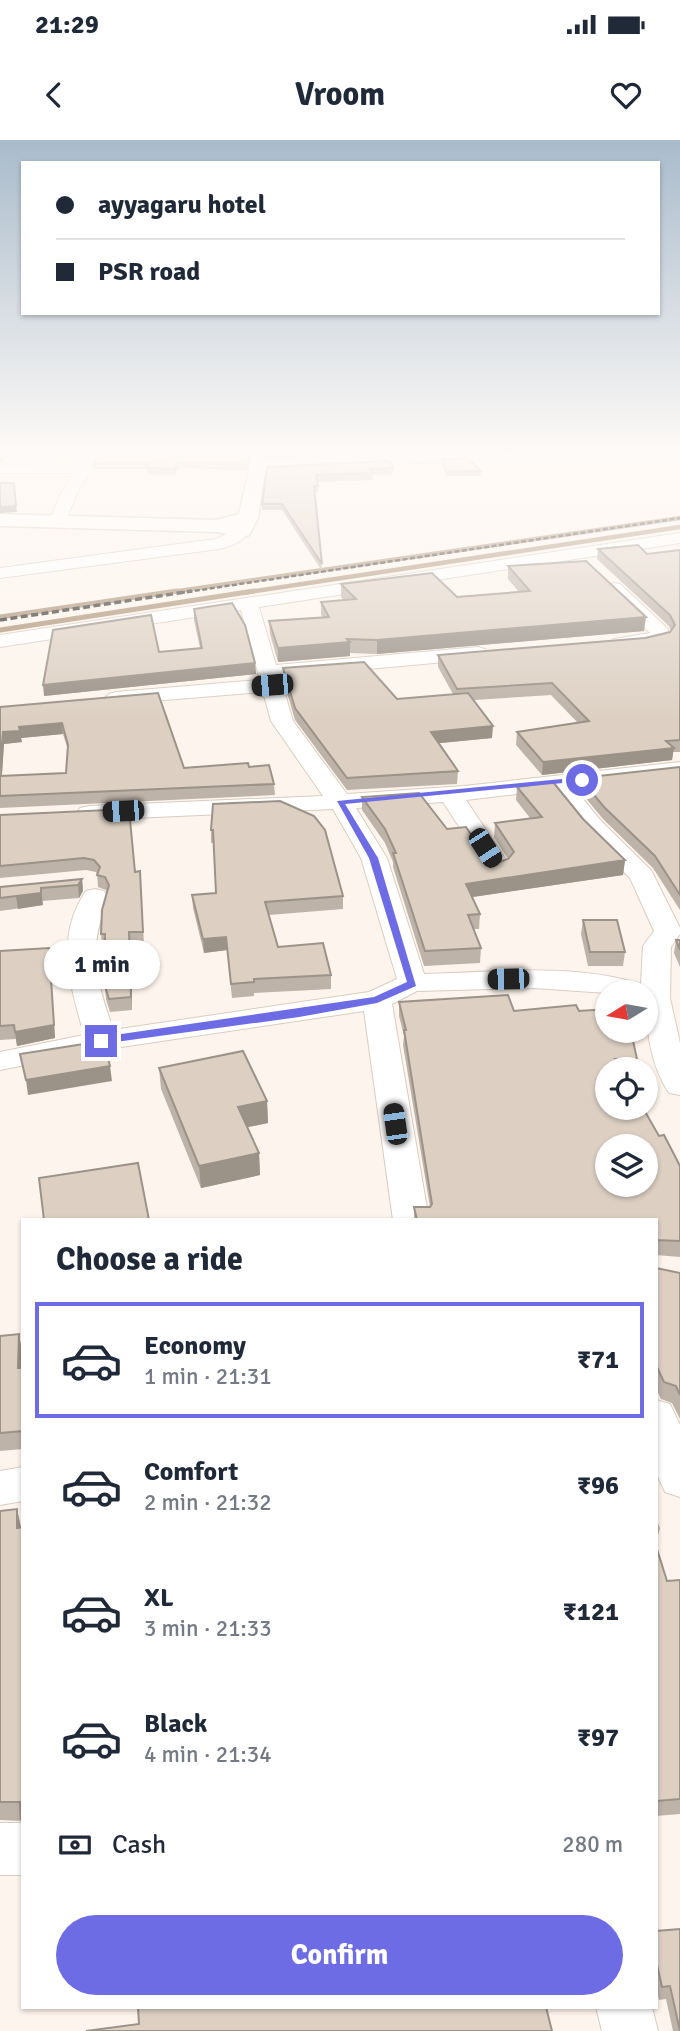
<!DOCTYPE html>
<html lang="en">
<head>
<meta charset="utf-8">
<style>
	:root { --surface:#fff; --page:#f2f2f3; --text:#1f2937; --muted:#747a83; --line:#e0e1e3; --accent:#6d6ce5 }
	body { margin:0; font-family:Signika,sans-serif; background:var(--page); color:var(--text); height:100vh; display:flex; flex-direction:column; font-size:26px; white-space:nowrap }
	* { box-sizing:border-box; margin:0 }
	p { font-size:23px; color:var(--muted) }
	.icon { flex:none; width:38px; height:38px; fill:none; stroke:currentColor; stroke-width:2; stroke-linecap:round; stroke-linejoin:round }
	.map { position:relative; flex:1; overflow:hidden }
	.side { position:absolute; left:21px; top:1078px; width:637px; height:791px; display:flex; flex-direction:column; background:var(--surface); border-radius:0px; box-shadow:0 2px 5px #0004 }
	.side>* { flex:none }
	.top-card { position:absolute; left:21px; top:21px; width:639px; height:154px; border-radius:0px; box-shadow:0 2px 5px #0004; display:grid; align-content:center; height:154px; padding:0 35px; background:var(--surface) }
	.needle { width:46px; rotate:259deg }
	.fabs { position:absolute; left:595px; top:840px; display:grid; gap:14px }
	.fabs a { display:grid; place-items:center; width:63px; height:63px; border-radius:50%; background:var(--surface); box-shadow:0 2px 5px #0004; font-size:35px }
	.end { position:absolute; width:32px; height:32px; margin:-16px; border:9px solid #6d6ce5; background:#fff; box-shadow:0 0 0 4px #fff }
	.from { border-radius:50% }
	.bubble { position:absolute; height:49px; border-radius:24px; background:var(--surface); box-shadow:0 2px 5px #0004; font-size:23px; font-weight:700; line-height:49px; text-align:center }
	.car { position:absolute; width:21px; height:42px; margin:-21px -10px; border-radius:9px; box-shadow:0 0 5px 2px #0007; background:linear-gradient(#222 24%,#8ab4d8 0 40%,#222 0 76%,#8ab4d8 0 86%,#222 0) }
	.top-card b { display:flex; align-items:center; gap:24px; height:66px; font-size:26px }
	.top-card b+b { border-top:2px solid var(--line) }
	.top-card i { width:18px; height:18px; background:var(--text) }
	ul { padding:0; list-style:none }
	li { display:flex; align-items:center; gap:21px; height:116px; margin:0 14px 10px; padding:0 21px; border:4px solid transparent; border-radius:0px }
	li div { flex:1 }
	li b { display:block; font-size:26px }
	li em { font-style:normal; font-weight:700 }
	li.on { border-color:var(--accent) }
	li>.icon { width:63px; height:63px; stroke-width:1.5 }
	h2 { padding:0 35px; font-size:32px; line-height:84px }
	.pay { display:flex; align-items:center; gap:18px; height:77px; padding:0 35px; font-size:26px }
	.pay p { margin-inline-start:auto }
	.cta { display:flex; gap:14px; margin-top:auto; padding:14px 35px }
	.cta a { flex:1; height:80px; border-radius:42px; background:var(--accent); color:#fff; font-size:28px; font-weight:700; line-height:80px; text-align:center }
	.status { display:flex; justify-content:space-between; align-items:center; height:49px; padding:0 35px; background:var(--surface); direction:ltr }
	.status svg { height:19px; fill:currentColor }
	header { display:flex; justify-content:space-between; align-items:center; height:91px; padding:0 35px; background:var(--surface); font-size:32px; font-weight:700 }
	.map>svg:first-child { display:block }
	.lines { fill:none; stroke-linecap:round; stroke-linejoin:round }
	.stream-far1 { stroke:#ab9074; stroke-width:4.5 }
	.stream { stroke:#ab9074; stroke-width:5 }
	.street-casing { stroke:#d9ccbf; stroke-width:2 }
	.secondary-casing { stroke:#d9ccbf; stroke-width:3 }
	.street { fill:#fff; fill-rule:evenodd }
	.secondary { fill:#fff; fill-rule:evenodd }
	.rail-far1 { stroke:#322e28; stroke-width:2.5; stroke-dasharray:5 2.5; stroke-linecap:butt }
	.rail { stroke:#322e28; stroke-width:3.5; stroke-dasharray:7 3.5; stroke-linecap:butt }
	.wall { fill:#beb3a8; fill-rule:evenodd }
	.shaded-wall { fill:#9b9288 }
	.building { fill:#ddd0c3; stroke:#9b9288; stroke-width:2; fill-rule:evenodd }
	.route { fill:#6d6ce5 }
</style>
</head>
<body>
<div class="status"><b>21:29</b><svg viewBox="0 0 49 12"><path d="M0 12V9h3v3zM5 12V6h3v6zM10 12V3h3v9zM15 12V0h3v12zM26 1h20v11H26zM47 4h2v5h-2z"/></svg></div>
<header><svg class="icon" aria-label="back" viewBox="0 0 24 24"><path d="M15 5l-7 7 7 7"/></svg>Vroom<svg class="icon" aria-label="heart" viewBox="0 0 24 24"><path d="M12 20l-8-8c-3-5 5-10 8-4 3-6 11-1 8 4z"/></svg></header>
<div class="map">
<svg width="680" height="1891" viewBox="0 0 680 1891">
	<rect width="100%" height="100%" fill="#fdf5ed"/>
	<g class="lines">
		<path class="stream-far1" d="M165,453L680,378
			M242,453L680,387"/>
		<path class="stream" d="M0,477L177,451
			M0,490L254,451"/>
		<g class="street-casing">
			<path id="street" d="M86,314H100L77,353L66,380L58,385L50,380L61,353L74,333H0V325L80,324Z
				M253,314H267L262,329L257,330L250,326Z
				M242,386L250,391C242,402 232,406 219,409L0,438V428L216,399Z
				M680,393V403L259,467L276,525L478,507L485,509L488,513L485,517L478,519L280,537L293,581L347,654L464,646L680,622V636L574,648L601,681L651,730L680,788V794L671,807L670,858L680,903V955L669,953C649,923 646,887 646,852L607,853L534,848L417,851L392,864L429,1080H393L364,871L101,910L0,930V912L84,895C71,847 54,797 86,751L95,749L104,751L108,757C87,816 95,833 113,890L369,852L397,839L361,718L333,669L89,680L80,678L77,673L80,668L89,666L323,656L271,581L263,552L116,564L109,562L105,558L109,554L116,552L260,540L241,470L0,507V495ZM551,650L583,691L630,738L654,791L643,806L641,844C572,823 495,832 424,834L387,718L356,668L443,662L488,731L497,734L506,731L510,726L466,660Z
				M614,443L620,444L667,488L671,497L668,501L621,509L614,507L611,503L614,499L650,493L608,452L605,448Z
				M656,1260L670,1264L680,1285V1357L665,1352L656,1332Z
				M23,1327V1361L0,1365V1331Z
				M0,1683H23V1735H0Z
				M596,1867H652L658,1891H602Z"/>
		</g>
		<g class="secondary-casing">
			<path id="secondary" d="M385,314H495L486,319L265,331L258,378L249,395L242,397L217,392L0,386V374L216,380L239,374L251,322Z"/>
		</g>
		<use href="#street" class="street"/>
		<use href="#secondary" class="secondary"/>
		<path class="rail-far1" d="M180,453L680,378"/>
		<path class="rail" d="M0,480L192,451"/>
	</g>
	<path class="wall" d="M252,314L247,330L178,328L174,335L148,334L147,329H94L93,324L169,316L181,317Z
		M442,319L481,331V336H446L442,324Z
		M267,327L393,328V334L373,335V340L317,342L318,352H315L322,431L282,370H262V364Z
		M598,409L647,414L680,410V612H673L672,620L542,635L516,605L517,592L578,583L551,555L474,560L492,598L439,603L458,631L457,644L347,650L295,580L283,539V528L397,559L453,554L438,527V515L645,498L670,492L671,491L669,486L597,419Z
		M508,426L644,491L377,514L350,513V516L278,522L270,494L269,481L323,477L321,475V462L344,460L341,457V444L457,457L519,452L508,439Z
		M194,469L255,523L256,534L44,556L159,512L200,508L194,480Z
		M158,553L184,628L249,627L274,644L275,655L0,668V567ZM63,594L68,610L66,633L2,636L4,604L22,602L21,598Z
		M680,627V770L653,728L603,679L579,650L580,638Z
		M517,647L583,679L625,720L623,735L472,757L480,774L479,789H474L481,808L480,823L424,826L393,727V722L385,703L362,670V657L447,689L487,718L499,722L508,719L494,697L495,683L530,678L516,660Z
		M213,664L343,756V769L269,775L278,807L331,835V849L254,853V856L232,858L227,810L204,813L193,768L192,755L216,753L214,703H211V690Z
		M0,675L135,732L140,731L144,804L131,805L132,870L110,872L106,859L105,846V807H102L101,794L107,752L106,750L98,747L97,734L96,732L86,730L0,738Z
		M82,739L83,751L79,758L42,761L43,765L0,771V747Z
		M583,780L625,812L623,826H588L581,794Z
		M676,800H680V827L674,813Z
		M49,808L55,898L17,906L16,899L0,900V811Z
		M399,862L514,871H579L637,919L636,929H607L659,996L680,1026V1117L656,1115V1080H414V1067H430L403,905L404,896L399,876Z
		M159,928L267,961L268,983L247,987L259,1013L260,1035L201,1048L161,949Z
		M656,1128L680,1133V1279L672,1263L661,1259L656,1248Z
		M19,1194L22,1212L23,1309L0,1311V1196Z
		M17,1369L21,1388L23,1387V1686L22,1681L0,1680V1371Z
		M656,1379L660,1388L656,1404Z
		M656,1406L667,1441L680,1440V1674L656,1676Z
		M656,1791L680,1891H673L666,1859L659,1860L656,1849Z"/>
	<path class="shaded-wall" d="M3,314H5L3,322L0,323V317Z
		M250,314H252L247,330L246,324Z
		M268,314H343L268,318Z
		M177,323L178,328L174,335V329Z
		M16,366L17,372L0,373V367Z
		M646,477L644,491L377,514V500Z
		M350,502V516L278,522V508Z
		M255,523L256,534L44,556L43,545Z
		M62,583L63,594L21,598L22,602L4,604L1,648L0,624L3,592L19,587Z
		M493,586L492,598L431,604V592Z
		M674,608L672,620L542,635L543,622Z
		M625,720L623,735L466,758V744Z
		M82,739L83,751L79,758L78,745Z
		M41,748L43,765L18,769L16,756Z
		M129,792L131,805L132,870L131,857Z
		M226,797L227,810L204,813L203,799Z
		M49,808L55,898L17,906L15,892Z
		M110,926L112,941L28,955L26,940Z
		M267,961L268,983L239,989L238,967Z
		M259,1013L260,1035L201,1048L199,1026Z
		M19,1194L22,1212L21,1246L18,1228Z
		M17,1369L21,1388H17Z"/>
	<path class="building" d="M98,314H169V316L181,317L183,314H250L246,324L177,323L174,329L147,328L150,323L93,324Z
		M468,318L481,331L446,332L442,319Z
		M389,321L393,328L370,329L373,333L316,335L318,346H314L322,424L282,364H262L267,327Z
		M0,343H14L16,366L0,367Z
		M638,405L647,414L680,410V600L666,601L674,608L543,622L517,592L589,581L552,543L457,549L438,515L645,498L670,492L675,485L670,475L598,409Z
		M586,421L646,477L377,500L347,499L350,502L278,508L269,481L329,477L321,462L356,459L341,444L432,433L457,457L530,451L508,426Z
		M232,463L245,485L255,523L43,545L53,490L151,475L159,512L202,508L194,469Z
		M364,522L397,559L468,553L493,586L431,592L458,631L347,638L295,568L283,528Z
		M158,553L184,628L248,623L249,627L269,625L274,644L0,656V636L66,633L68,605L62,583L19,587L20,591L3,592L0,624V567Z
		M680,627V755L655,716L604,667L580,638Z
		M553,642L583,679L625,720L466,744L480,774L468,775L481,808L425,811L393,713H396L385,689L362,657L419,653L447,689L466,687L487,718L499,722L508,719L514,712L495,683L542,677L517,647Z
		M280,661L314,676L325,690L343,756L265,762L278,807L323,803L331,835L254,839V842L231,844L226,797L203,799L192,755L216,753L213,690H211L213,664Z
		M129,669L135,732L140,731L143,792H129L131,857L109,859L105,846V794H101L102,770L109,745L105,737L97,735L100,727L94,720L84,718L0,726V675Z
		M82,739L78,745L41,748V753L0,758V747Z
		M583,780H617L625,812H590Z
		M676,800H680V810Z
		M49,808L54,885L15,892L14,885L0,886V811Z
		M508,855L514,871L576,865L579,871L607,869V891H627L633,901L637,919H615L621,929H607V968H643L659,996L664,995L680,1026V1101L656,1100V1080H417L414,1067H430L432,1064L404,890H406L399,862ZM607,1006H646V1045H607Z
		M103,901L110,926L26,940L20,914Z
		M243,911L267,961L238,967L259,1013L199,1026L159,928Z
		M138,1023L149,1080H44L39,1038Z
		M656,1128L680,1133V1255L676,1246L664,1242L656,1225Z
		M19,1194L18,1228H23V1291L0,1293V1196Z
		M17,1369V1388L23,1387V1679H21L20,1662H0V1371Z
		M656,1406L667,1441L680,1440V1659L656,1661Z
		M680,1789V1891L670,1846L662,1847L656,1820V1791Z
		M138,1867H546L552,1891H86L139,1884Z"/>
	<linearGradient id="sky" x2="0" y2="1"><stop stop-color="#a9bbcb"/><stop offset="0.54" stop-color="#fefaf7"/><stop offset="1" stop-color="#fefaf7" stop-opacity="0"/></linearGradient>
	<rect width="680" height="579" fill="url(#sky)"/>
	<path class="route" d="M582,637L584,641L345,664L378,718L416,846L377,863L299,877L101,904L96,901L101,897L374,857L407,842L369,718L337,661Z"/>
</svg>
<div class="fabs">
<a><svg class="needle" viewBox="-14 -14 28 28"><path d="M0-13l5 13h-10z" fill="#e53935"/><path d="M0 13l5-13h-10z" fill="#747a83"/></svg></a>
<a><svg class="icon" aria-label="locate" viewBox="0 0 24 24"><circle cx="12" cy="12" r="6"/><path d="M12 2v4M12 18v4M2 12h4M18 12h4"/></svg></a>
<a><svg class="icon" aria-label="layers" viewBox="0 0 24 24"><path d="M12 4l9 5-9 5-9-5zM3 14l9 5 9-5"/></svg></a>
</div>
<i class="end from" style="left:582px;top:640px"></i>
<i class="end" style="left:101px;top:901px"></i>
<div class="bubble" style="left:44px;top:800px;width:116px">1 min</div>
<i class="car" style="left:272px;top:545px;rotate:265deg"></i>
<i class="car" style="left:123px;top:671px;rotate:267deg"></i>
<i class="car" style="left:485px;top:708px;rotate:147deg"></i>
<i class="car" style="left:508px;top:839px;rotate:269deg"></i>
<i class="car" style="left:395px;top:984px;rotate:352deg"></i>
<div class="top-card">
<b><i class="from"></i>ayyagaru hotel</b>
<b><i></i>PSR road</b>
</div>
<section class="side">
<h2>Choose a ride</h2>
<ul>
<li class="on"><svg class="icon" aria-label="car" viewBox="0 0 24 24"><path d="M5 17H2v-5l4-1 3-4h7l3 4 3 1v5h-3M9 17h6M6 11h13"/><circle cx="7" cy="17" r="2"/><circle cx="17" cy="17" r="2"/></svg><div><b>Economy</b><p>1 min · 21:31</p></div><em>₹71</em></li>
<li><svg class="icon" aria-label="car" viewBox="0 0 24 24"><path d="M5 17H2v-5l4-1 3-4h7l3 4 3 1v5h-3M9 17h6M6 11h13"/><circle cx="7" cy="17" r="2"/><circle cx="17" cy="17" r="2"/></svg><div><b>Comfort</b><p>2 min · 21:32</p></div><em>₹96</em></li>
<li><svg class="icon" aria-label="car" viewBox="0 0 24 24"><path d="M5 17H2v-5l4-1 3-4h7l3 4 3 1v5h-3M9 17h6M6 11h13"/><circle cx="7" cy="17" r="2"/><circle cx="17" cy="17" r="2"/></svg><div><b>XL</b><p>3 min · 21:33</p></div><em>₹121</em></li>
<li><svg class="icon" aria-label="car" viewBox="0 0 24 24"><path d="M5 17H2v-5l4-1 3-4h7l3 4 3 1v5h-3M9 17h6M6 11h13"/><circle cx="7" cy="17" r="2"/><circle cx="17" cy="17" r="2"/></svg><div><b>Black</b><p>4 min · 21:34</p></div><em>₹97</em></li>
</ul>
<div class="pay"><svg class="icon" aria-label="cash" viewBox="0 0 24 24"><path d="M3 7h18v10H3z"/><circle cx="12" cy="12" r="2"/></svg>Cash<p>280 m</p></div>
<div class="cta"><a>Confirm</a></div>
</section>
</div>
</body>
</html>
